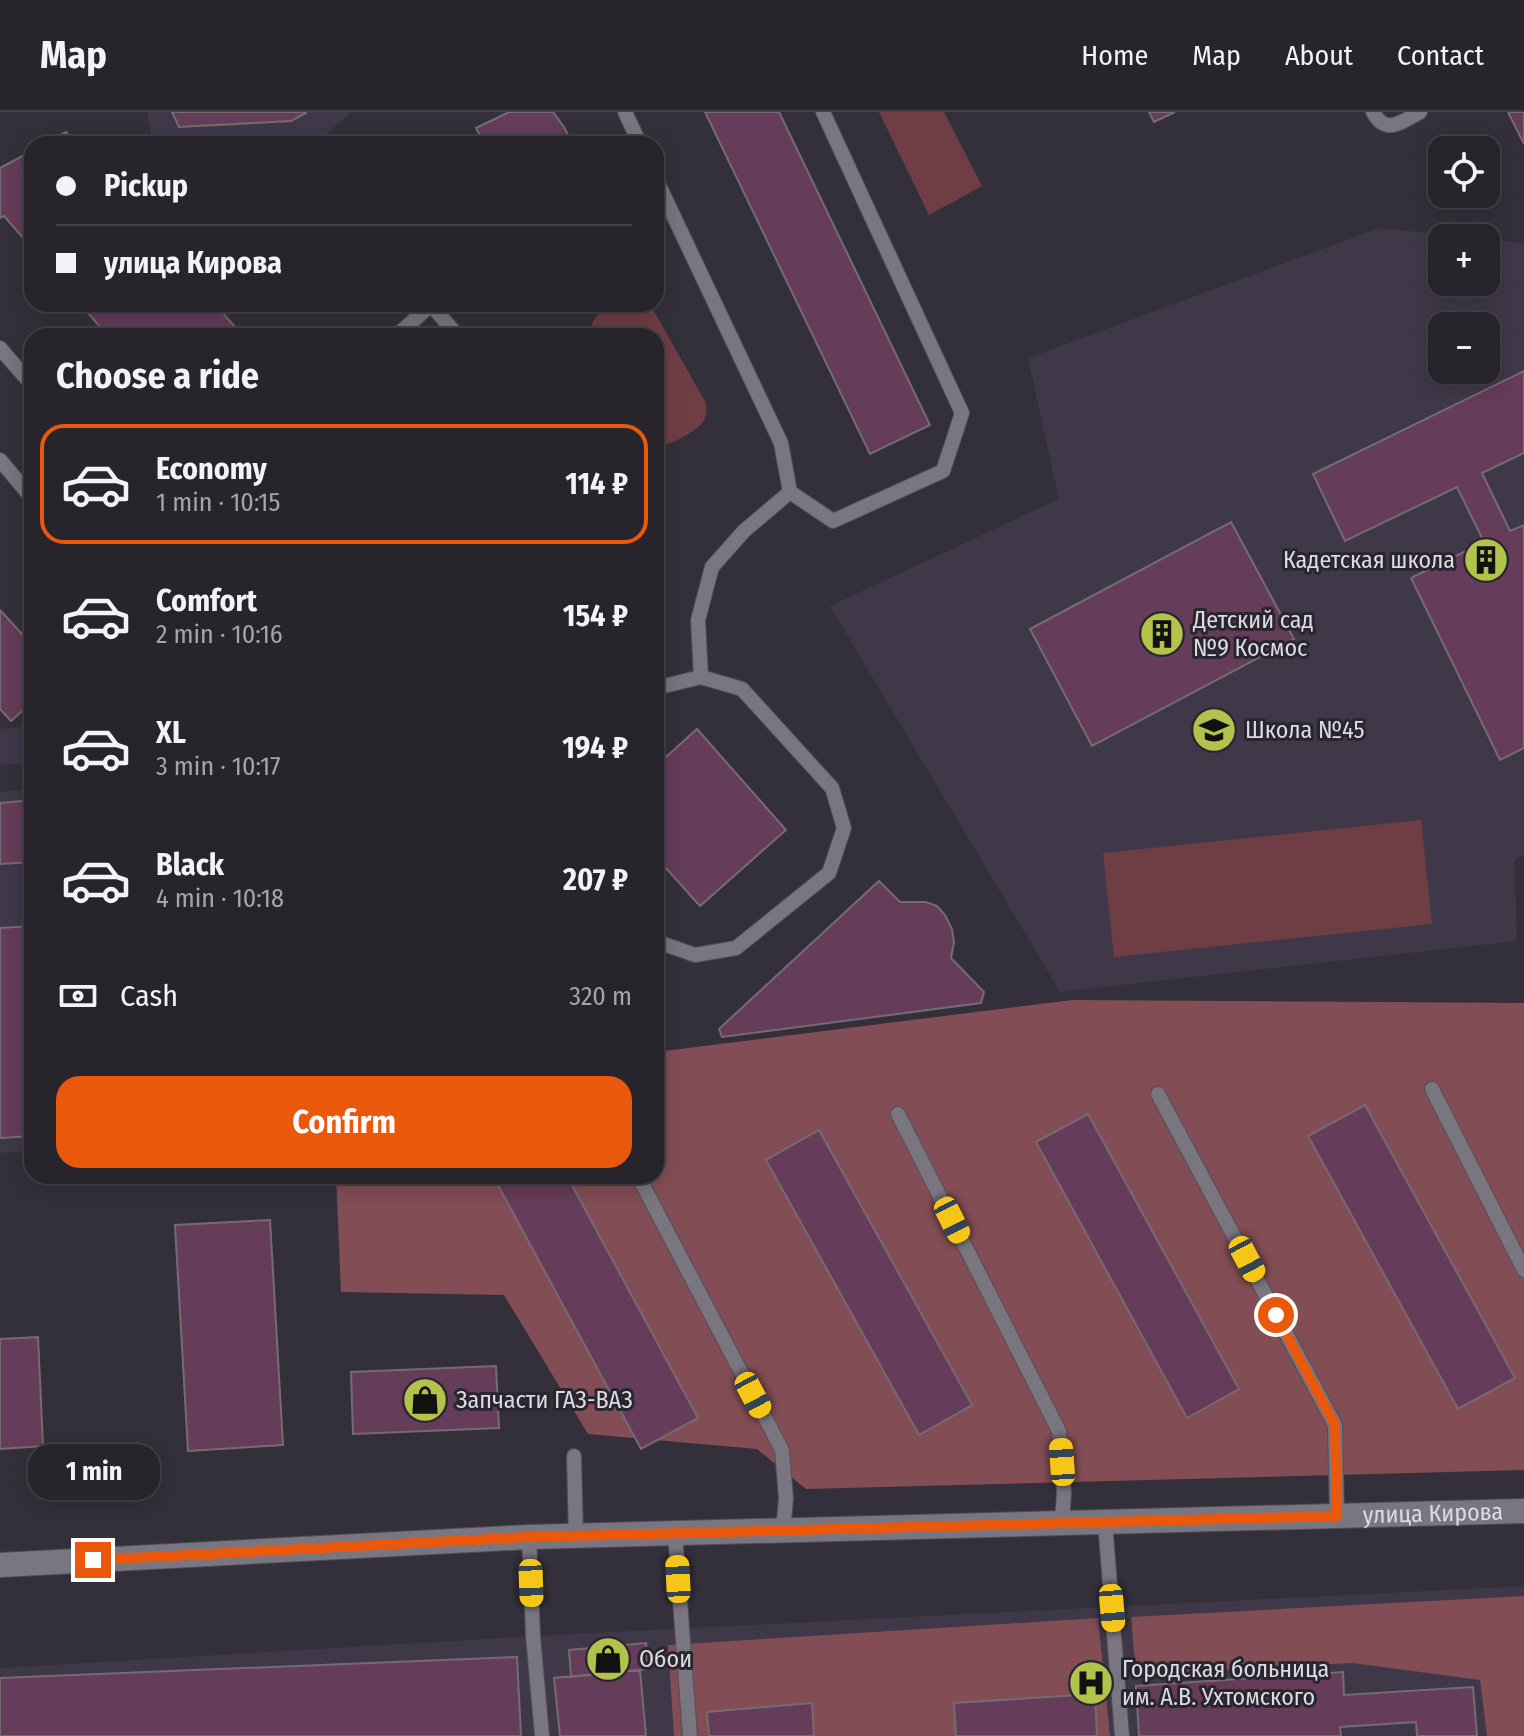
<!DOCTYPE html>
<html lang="en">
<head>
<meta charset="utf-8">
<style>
	:root { --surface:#27242c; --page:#2f2c34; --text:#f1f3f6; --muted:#a4a4a9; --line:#434148; --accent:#ea580c }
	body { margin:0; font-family:"Fira Sans Condensed",sans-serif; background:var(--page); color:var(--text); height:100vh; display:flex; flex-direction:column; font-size:30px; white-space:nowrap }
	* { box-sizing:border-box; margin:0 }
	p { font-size:26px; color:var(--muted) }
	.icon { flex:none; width:44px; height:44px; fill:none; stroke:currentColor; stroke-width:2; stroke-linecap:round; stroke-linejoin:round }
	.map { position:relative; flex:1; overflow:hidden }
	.sheet { position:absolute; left:24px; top:216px; width:640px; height:856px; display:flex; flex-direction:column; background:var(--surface); border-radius:24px; box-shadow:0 4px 20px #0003,0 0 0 2px var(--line) }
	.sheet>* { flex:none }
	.hud { position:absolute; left:24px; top:24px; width:640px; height:176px; border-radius:24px; box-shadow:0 4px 20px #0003,0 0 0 2px var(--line); display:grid; align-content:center; height:176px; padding:0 32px; background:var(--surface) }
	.fabs { position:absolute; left:1428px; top:24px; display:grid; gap:16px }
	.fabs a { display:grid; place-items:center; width:72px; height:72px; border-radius:16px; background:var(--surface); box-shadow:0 4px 20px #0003,0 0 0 2px var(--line); font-size:40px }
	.end { position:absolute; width:36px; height:36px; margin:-18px; border:10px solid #ea580c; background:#fff; box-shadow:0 0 0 4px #fff }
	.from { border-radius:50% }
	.bubble { position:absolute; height:56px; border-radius:24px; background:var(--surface); box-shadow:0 4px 20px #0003,0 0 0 2px var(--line); font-size:26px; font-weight:700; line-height:56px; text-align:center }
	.car { position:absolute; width:24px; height:48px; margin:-24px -12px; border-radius:10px; box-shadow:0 0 6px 2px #0007; background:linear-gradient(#f5c518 24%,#345 0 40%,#f5c518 0 76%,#345 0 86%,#f5c518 0) }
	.hud b { display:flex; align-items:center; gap:28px; height:76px; font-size:30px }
	.hud b+b { border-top:2px solid var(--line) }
	.hud i { width:20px; height:20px; background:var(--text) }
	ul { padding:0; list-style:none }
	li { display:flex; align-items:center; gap:24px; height:120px; margin:0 16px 12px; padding:0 16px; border:4px solid transparent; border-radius:24px }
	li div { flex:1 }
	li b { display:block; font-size:30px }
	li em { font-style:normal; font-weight:700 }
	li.selected { border-color:var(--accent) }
	li>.icon { width:72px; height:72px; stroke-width:1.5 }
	h2 { padding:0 32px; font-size:36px; line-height:96px }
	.pay { display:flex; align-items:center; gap:20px; height:88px; padding:0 32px; font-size:30px }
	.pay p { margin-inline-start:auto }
	.primary-button { display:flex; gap:16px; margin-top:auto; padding:16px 32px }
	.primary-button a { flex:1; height:92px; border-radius:24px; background:var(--accent); color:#fff; font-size:32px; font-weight:700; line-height:92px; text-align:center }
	header { display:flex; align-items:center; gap:48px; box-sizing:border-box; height:112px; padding:0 40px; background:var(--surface); border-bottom:2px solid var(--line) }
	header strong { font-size:38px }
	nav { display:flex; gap:44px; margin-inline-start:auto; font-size:28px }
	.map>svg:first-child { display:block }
	.built { fill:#3f3849; fill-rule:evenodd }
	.green { fill:#6f3e44 }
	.forest { fill:#824d54 }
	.building { fill:#653c59; stroke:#776b73; stroke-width:2 }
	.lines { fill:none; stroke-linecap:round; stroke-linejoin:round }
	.lane-casing { stroke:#524e57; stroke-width:16 }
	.secondary-casing { stroke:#524e57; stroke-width:26 }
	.lane { stroke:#797581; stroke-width:14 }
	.secondary { stroke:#797581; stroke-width:24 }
	.route { stroke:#ea580c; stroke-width:10 }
	.labels { text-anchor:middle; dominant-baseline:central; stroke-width:6; stroke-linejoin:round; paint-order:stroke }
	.poi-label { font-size:24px; fill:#dddae1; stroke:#2a2630; text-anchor:start }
	.street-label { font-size:24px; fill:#dddae1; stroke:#2a2630 }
</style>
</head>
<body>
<header>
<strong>Map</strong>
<nav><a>Home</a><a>Map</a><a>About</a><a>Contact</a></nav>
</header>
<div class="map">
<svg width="1524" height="1624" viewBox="0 0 1524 1624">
	<rect width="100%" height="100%" fill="#34303b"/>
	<path class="built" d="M147,0H352L326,22L221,32H153Z
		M1379,116L1476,126H1442V170H1486V127L1524,131V743L1514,748L1517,829L1060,880L830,494L1059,387L1028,246ZM1442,214H1486V258H1442Z
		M32,614V651L0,653V617Z
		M32,677V1039L0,1041V680Z
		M1524,1474V1624H0V1556L533,1524Z"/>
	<path class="green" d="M879,0H944L982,74L929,103Z
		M614,192H647L652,196L706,291C707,299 707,304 703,310C698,318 671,333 662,333C660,333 658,331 656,331V224H592C589,206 600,200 614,192Z
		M1421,708L1432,812L1114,845L1103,741Z"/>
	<path class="forest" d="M1072,888L1524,891V1358L806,1377L757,1337L588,1322L504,1183L341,1180L336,1064H656V940Z
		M1524,1484V1624H1487L1480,1568L1352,1551L1136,1563L1131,1505Z
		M1098,1506L1110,1624H674L668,1533Z"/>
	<path class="building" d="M172,0H305L306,1L291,9L179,15Z
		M509,0H553L564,15L573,32H484L476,16Z
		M705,0H779L930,313L870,342Z
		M1149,0H1175L1154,10Z
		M1508,0H1524V32Z
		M66,20L76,32H44Z
		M32,39V136L4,104L0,106V56Z
		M80,192H215L243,224H108Z
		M1524,259V341L1482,361L1510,419L1524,413V636L1500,648L1411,466L1484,430L1457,375L1345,429L1313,362Z
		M1231,410L1294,527L1092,634L1030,517Z
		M0,498L32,533V590L11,609L0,597Z
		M697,617L786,718L700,794L656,745V654Z
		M32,688V750L0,752V691Z
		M879,769L900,790H926L937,794L945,803L952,817L954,831L951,846L984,880L981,891L722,925L719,917Z
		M31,814L32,1024L0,1026V816Z
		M1365,993L1515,1266L1458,1297L1308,1024Z
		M1088,1002L1239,1277L1187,1306L1036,1030Z
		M819,1018L972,1293L919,1323L766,1048Z
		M493,1064H567L698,1306L641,1337Z
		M270,1108L283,1333L188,1339L175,1113Z
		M38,1225L43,1334L0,1337V1227Z
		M496,1254L499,1316L353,1322L351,1260Z
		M646,1531L648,1557L571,1565L569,1538Z
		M517,1545L521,1624H0V1566Z
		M640,1558L646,1624H560L554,1566Z
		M1343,1560L1344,1583L1473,1575L1477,1624H1417L1416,1610L1340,1615L1341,1624H1139L1136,1574Z
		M1095,1582L1097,1624H956L954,1591Z
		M812,1591L814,1624H709L707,1600Z"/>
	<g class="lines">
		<g class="lane-casing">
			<path id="lane" d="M625,0L640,32
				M1373,0C1386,24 1401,10 1420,0
				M656,67L781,331L790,380L833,409L943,359L962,301L823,0
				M396,224L431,193L458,224
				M0,236L32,273
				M0,348L32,386
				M701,565L698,508L712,455L744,419L790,380
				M656,579L660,575L701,565L742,577L832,676L844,716L829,761L736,836L695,843L661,831L656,826
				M1432,977L1524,1158
				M1158,982L1335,1313L1337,1404
				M898,1002L1059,1319L1064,1381L1062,1411
				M638,1064L782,1338L786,1387L783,1418
				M574,1344L576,1424
				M1105,1410L1122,1624
				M675,1421L690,1624
				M529,1425L533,1524L542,1624"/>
		</g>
		<g class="secondary-casing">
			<g id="secondary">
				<path id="s1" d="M0,1453L529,1425L1524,1399"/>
			</g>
		</g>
		<use href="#lane" class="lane"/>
		<use href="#secondary" class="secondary"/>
	</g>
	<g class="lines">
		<path class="route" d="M93,1448L529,1425L1337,1404L1335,1313L1276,1203"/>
	</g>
	<defs>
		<g id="building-disc" transform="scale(2.3)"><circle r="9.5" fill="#b3c24b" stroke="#2a2630"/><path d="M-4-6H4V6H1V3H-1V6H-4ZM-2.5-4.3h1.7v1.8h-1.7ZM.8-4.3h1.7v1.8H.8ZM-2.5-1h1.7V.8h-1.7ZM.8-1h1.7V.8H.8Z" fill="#111"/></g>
		<g id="school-disc" transform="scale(2.3)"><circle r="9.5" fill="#b3c24b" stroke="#2a2630"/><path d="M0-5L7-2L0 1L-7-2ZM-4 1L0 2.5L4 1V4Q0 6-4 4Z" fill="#111"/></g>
		<g id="shop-disc" transform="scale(2.3)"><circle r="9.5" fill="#b3c24b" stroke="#2a2630"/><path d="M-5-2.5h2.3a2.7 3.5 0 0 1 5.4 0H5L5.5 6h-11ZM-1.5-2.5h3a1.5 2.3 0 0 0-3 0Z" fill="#111"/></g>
		<g id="hospital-disc" transform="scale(2.3)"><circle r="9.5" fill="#b3c24b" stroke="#2a2630"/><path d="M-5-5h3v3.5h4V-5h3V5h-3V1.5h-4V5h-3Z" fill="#111"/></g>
	</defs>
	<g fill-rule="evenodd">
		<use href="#building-disc" x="1486" y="448"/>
		<use href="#building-disc" x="1162" y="522"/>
		<use href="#school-disc" x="1214" y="618"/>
		<use href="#shop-disc" x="425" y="1288"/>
		<use href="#shop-disc" x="608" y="1547"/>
		<use href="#hospital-disc" x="1091" y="1571"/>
	</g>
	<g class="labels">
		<g class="poi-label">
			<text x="1455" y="448" text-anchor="end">Кадетская школа</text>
			<text x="1193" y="508">Детский сад<tspan x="1193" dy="28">№9 Космос</tspan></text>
			<text x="1245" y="618">Школа №45</text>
			<text x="456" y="1288">Запчасти ГАЗ-ВАЗ</text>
			<text x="639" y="1547">Обои</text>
			<text x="1122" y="1557">Городская больница<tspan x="1122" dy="28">им. А.В. Ухтомского</tspan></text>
		</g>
		<g class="street-label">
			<text stroke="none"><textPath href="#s1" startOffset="1434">улица Кирова</textPath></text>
		</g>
	</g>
</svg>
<div class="fabs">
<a><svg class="icon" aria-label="locate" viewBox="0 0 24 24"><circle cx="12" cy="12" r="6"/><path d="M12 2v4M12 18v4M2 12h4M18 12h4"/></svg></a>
<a>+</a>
<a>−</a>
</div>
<i class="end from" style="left:1276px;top:1203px"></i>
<i class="end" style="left:93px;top:1448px"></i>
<div class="bubble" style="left:28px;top:1332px;width:132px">1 min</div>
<i class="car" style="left:952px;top:1108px;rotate:153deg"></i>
<i class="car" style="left:1247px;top:1147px;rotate:152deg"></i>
<i class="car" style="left:753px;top:1283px;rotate:152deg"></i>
<i class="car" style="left:1062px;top:1350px;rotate:356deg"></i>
<i class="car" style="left:678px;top:1467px;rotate:357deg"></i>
<i class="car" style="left:531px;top:1471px;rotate:178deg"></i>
<i class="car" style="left:1112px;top:1496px;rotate:175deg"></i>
<div class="hud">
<b><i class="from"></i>Pickup</b>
<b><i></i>улица Кирова</b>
</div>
<section class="sheet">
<h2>Choose a ride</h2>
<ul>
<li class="selected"><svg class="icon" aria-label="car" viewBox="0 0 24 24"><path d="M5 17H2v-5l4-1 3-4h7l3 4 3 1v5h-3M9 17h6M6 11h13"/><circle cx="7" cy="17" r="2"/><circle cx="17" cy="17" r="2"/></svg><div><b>Economy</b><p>1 min · 10:15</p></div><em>114 ₽</em></li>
<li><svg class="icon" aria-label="car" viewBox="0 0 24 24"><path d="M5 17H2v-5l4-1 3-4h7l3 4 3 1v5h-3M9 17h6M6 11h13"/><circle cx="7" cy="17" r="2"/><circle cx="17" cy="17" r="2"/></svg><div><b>Comfort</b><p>2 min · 10:16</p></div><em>154 ₽</em></li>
<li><svg class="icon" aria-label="car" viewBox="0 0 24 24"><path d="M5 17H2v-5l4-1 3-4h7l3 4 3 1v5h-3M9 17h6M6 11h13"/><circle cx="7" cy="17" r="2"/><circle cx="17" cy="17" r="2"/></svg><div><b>XL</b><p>3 min · 10:17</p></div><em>194 ₽</em></li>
<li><svg class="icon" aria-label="car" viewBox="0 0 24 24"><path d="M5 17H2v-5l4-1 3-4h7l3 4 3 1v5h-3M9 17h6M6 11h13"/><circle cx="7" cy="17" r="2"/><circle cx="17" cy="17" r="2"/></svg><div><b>Black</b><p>4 min · 10:18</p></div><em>207 ₽</em></li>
</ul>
<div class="pay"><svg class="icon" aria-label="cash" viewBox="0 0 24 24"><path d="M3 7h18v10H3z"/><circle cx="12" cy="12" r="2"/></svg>Cash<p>320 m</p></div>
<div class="primary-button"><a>Confirm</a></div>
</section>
</div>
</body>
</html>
